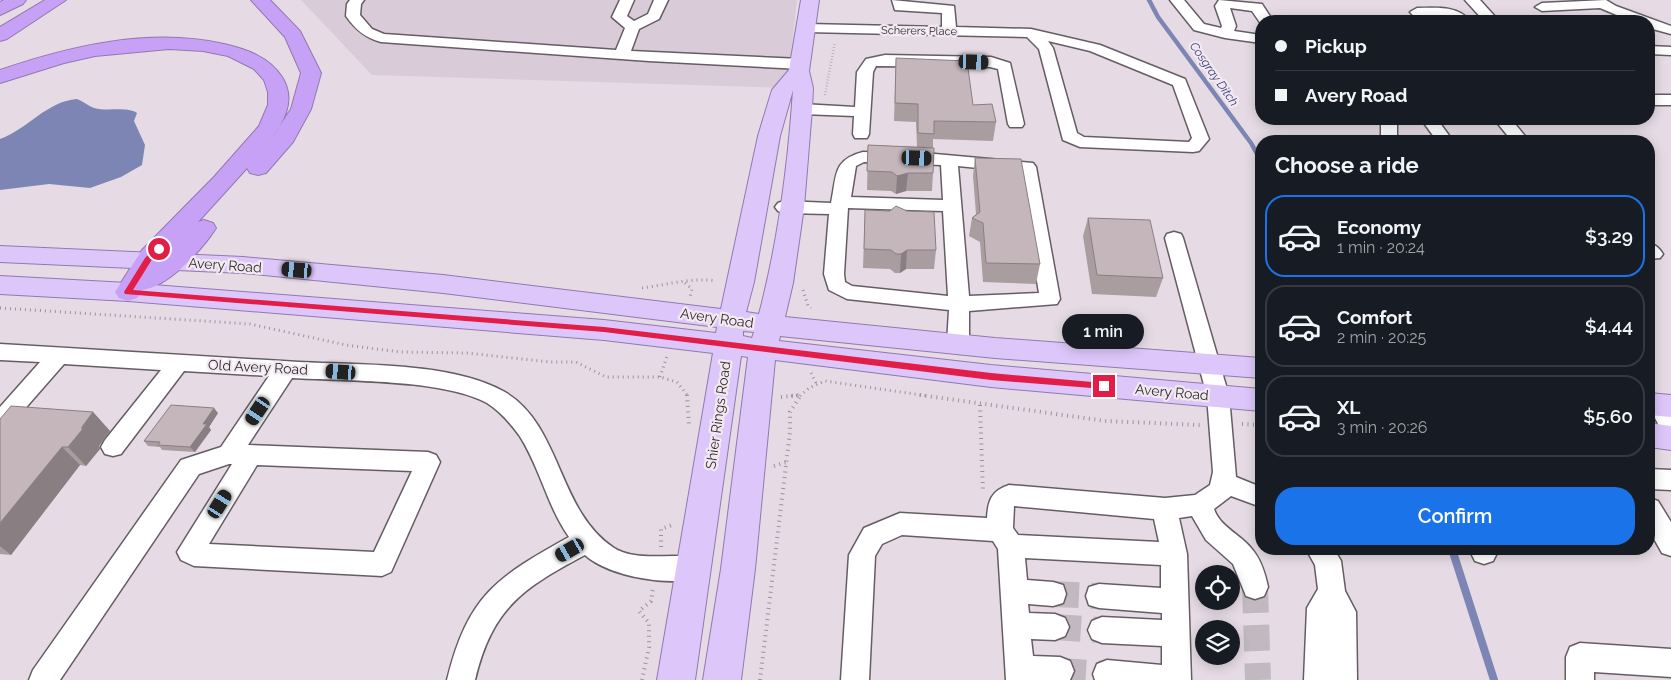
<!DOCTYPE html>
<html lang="en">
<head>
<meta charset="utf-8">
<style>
	:root { --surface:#171b24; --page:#20242c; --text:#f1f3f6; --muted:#9ea1a6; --line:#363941; --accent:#1a73e8 }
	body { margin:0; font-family:Raleway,sans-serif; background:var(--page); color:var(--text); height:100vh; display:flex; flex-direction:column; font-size:19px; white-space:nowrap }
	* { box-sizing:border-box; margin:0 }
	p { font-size:16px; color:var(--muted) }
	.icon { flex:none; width:28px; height:28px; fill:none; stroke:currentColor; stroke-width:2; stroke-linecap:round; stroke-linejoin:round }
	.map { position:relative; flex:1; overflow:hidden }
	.details { position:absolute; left:1255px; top:135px; width:400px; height:420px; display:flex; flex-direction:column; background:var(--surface); border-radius:20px; box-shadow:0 2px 12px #0003 }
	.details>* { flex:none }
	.banner { position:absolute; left:1255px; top:15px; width:400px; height:110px; border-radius:20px; box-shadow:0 2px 12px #0003; display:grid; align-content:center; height:110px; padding:0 20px; background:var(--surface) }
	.fabs { position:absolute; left:1195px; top:565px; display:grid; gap:10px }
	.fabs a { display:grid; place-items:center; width:45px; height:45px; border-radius:50%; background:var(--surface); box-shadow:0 2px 12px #0003; font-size:25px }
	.end { position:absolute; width:22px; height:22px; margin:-11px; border:6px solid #e11d48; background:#fff; box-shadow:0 0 0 2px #fff }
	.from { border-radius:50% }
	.bubble { position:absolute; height:35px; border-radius:18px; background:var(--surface); box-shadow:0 2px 12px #0003; font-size:16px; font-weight:600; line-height:35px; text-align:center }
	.car { position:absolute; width:15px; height:30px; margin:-15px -8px; border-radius:6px; box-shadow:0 0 4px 1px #0007; background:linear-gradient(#222 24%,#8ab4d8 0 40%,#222 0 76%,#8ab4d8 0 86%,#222 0) }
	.banner b { display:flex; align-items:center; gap:18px; height:48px; font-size:19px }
	.banner b+b { border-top:1px solid var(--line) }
	.banner i { width:12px; height:12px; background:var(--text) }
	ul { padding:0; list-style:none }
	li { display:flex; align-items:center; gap:15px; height:82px; margin:0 10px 8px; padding:0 10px; border:2px solid var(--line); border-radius:20px }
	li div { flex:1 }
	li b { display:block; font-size:19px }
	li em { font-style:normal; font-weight:600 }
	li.on { border-color:var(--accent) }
	li>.icon { width:45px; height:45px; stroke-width:1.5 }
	h2 { padding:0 20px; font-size:22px; line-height:60px }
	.cta { display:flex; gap:10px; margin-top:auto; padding:10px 20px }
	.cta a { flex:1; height:58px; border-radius:20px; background:var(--accent); color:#fff; font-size:20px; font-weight:600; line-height:58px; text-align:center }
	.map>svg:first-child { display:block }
	.built { fill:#dacbd8 }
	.water { fill:#7c85b4 }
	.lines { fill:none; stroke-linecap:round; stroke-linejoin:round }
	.stream-far1 { stroke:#7c85b4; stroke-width:4.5 }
	.stream { stroke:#7c85b4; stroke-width:8 }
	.minor-tunnel { stroke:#c1b8c0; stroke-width:26; stroke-dasharray:26 12; stroke-linecap:butt }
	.minor-casing { stroke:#655d64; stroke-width:3 }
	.major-casing { stroke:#9278b0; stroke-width:2 }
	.highway-casing { stroke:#9278b0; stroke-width:2 }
	.path-far2 { stroke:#9b939a; stroke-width:2.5; stroke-dasharray:0.5 2.5; stroke-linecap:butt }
	.path-far1 { stroke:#9b939a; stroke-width:3; stroke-dasharray:1 4; stroke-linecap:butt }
	.path { stroke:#9b939a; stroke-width:4; stroke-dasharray:1 4.5; stroke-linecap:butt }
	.minor { fill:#fff; fill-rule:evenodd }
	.major { fill:#ddc7fa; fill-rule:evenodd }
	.highway { fill:#c7a1f6; fill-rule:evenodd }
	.wall { fill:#a99da0 }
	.shaded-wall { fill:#897f82 }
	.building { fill:#c4b6ba; stroke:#897f82 }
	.route { fill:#e11d48 }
	.labels { text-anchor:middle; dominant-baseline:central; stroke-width:4.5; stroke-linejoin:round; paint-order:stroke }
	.far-street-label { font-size:11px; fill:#2f2b2e; stroke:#f3e9f1 }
	.far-water-label { font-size:12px; font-style:italic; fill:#363c79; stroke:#f3e9f1 }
	.street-label { font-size:14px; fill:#2f2b2e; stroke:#f3e9f1 }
</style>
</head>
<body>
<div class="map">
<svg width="1671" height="680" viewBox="0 0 1671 680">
	<rect width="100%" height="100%" fill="#e6dbe4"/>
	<path class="built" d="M301,0H797L787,88L372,75Z"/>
	<path class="water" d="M77,99C83,101 88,106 94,108C108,112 126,106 137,113L134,121L145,145L142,165L121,177L90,188L49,184L0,190V139C28,129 47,101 77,99Z"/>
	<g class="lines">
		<path class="stream-far1" d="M1149,0L1158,17L1251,143L1261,161"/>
		<path class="stream" d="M1452,549L1494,680"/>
		<path class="minor-tunnel" d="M1255,587L1258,680
			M1053,594L1099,596
			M1055,627L1102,630
			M1060,671L1107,674"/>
		<g class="minor-casing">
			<path id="minor" d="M350,0H364L361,4L360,15L372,29L384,34L616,50L625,28L612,17L620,0H634L627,16L634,21L648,14L654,0H668L659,19L639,29L631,51L801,59L809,64L801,69L649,61L381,42C365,38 355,29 346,16L347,4Z
				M892,0L954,6L956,27L1031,29L1100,45L1185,79L1209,139L1199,151L1193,152L1080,147L1063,140L1039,49L1027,37L807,32L800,28L807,24L942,27V13L895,10ZM1048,41L1090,51L1173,85L1192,138L1189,142L1084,137L1077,133L1053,48Z
				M1170,0H1184L1204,24L1221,28L1222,26L1215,6L1219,0L1262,4L1273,21H1261V24L1252,11L1230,8L1236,26L1234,31L1261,35V43L1225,38L1194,30Z
				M1465,0H1480L1499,21H1484Z
				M1606,0L1616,6L1671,26V34L1649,28V21H1631L1600,8L1542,11L1535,7L1542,3Z
				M1417,8C1435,8 1458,5 1470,21C1455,22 1443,16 1428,16L1432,21H1418L1410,12Z
				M1649,46L1671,47V55L1649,54Z
				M885,55L991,57L1010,63L1024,124L1022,127H1010L1008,124L998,69L990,67L876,66L873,72L869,134L867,138H855L853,134L854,116L802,114L794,109L802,104L855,107L857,72L866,59Z
				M1649,95H1671V105H1649Z
				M1381,119H1397V141H1381Z
				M1421,119H1437L1453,141H1437Z
				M1494,119H1511L1529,141H1512Z
				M863,152L935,154L1033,163L1036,167L1060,299L1057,304L969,311V344L966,349L958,352L950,349L947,344L949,310L847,299L829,290L824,274L829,214L784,213L778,211L775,207L778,203L784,201L831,203C837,176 832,160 863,152ZM864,162L941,165L943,200L851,197L856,166ZM958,166L1019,172L1039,293L969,296ZM848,208L943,211L948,296L852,286L845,282L844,274Z
				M1174,232L1181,234L1183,238L1229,396L1236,477L1261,487V507L1231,496L1214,509C1220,527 1240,534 1251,548C1261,559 1265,573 1268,587L1264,596L1255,599L1246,596L1233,564L1206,540L1192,516L1179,518L1187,554L1191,680H1095L1093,674L1097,664L1107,660L1162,665V646L1102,643L1092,639L1088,630L1092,621L1102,617L1162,620V613L1099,608L1089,605L1086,596L1089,587L1099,584L1161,588V565L1025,558L1027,580L1053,582L1063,585L1066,594L1063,603L1053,606L1028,604L1029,613L1055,614L1065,618L1069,627L1065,636L1055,640L1031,639L1033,656L1060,657L1070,661L1074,671L1070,680H1006L998,549L993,541L902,535L882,544L875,556L869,680H841L849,555L864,528L900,513L987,518C988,501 991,491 1009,485L1165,498L1195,495L1210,485L1213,472L1207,396L1165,238L1167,234ZM1014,506L1154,519L1159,542L1018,535L1013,528Z
				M1649,243C1656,245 1659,248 1663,254L1660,258L1649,259Z
				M0,344C100,350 199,356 299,362C358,365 450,362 503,391C562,424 557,511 614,548C640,564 677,550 704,560L708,568L704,576C673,588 610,577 585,555C523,588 492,608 475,680H447C468,595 497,577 569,537C547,506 540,467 519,435C510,423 500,411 487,403C443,379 344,381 292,378L248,445L428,452L436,455L440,462L391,572L382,576L194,566L181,560L177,552L232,464H229L199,474L60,680H29L33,670L181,460L221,447L269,376L184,371L121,454L113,456L105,454L101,447L105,440L161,370L64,364L8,428L0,431V407L40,362L0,360ZM257,465L412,471L374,552L209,544Z
				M1659,396L1667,399L1671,406V436L1663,433L1649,407L1651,399Z
				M1649,469L1671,470V490L1649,489Z
				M1649,498L1658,501L1671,522V556L1662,553L1649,530Z
				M1306,549H1334L1341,561L1345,591L1356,612L1357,680H1304L1307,608L1318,589L1315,565Z
				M1469,549H1495L1497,553L1493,561L1484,564L1475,561Z
				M1580,643L1671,649V677L1594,672V680H1566V657L1570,647Z"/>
		</g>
		<g class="major-casing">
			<path id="major" d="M801,0H819L809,71L813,88L812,109L804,207L793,283L785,317L995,338L1261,358V378L995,358L780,336L779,341L991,365L1261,389V411L991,387L775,360L755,569L741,680H703L721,569L748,357L741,356L695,680H657L713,353L604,340L128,301L0,294V276L128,283L604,320L716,333L717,327L443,293L243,273L0,262V246L243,257L443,275L721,309L758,136L772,90L789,70ZM793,90C788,165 778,242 759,314L746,312L754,282L780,136ZM743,331L754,332L752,338L743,336Z
				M1649,393L1671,395V417L1649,415Z
				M1649,423L1671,426V450L1649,447Z"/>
		</g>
		<g class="highway-casing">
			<path id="highway" d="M4,0H26L23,4L0,15V2Z
				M45,0H66L7,39L0,41V27Z
				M251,0H270L300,31L321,73L311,109L293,142L266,173L258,175L250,173L247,168L198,222L204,220L213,223L216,228C202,250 168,287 142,290L137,298L128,301L119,298L115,292L142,250L214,177L259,126L268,105V92L264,80L254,69L228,56L203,51L169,49L95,56L64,63L0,83V70C70,46 150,27 224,44C246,49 269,57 282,77C296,99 285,120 271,139L291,109L301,73L285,37Z"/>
		</g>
		<path class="path-far2" d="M825,95L835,42"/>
		<path class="path-far1" d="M685,283L692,289L690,297
			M642,288C666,285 693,277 716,281
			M803,290L808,306L811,308
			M0,308L250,324L346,345L400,352L467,353L550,362H576L606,377H660L677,382L688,396
			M811,373L816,383
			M660,377L667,356
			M791,396L800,395
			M800,396L809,388L825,381L928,396"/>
		<path class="path" d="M687,395L689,425
			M920,395L1106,421L1201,425
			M781,397L800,395
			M980,405L983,493
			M1242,424L1261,425
			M774,466L787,462
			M661,547V529L672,525
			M642,680L649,647V623L639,611L651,601L653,588
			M760,680L790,432V412L801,395"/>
		<use href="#minor" class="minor"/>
		<use href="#major" class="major"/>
		<use href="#highway" class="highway"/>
	</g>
	<path class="wall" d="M896,58L973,105L996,122L993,141L933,139V173L932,191H906L896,194L891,191L867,190L868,145L917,147L916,122L894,121Z
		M975,158L1040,264L1036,284L983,282L980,242L969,236L972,218L976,214L973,176Z
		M865,210L936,250L934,269H906L900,273H895L890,269L863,268Z
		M1088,218L1163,278L1156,297L1092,294L1083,236Z
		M93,412L110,431L99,446L100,449L86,466L80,465L11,555L0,554V419Z
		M218,413L209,427L211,430L195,452L162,450L160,447L148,446L144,441Z"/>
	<path class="shaded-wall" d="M908,173L906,191L896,194L897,176Z
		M907,250L906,269L900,273L901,254Z
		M214,408L218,413L209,427L211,430L195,452L190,447L203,424Z
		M93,412L110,431L99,446L100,449L86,466L68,447Z
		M62,447L80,465L11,555L0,546V523Z"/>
	<path class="building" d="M896,58L967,61L973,105L992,104L996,122L934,121V134L918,133V104L895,103Z
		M868,145L934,148L933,173H908L897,176L892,172L867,171Z
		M975,158L1021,159L1040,264L986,263L983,223L972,218L980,212Z
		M896,206L907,211L934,212L936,250H907L901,254H896L891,250L864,249L865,210L890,211Z
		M1088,218L1150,220L1163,278L1097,275Z
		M171,405L214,408L203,424H207L190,447L158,445L160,442L144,441Z
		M11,406L93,412L82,427V430L68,447H62L0,523V419Z"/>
	<path class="route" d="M156,247L162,249L151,261L133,290L604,327L991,373L1104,383L1109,386L1104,389L991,380L604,332L125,294L124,292L145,258Z"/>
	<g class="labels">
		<g class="far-street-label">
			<text transform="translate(919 31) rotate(1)">Scherers Place</text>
		</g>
		<g class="far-water-label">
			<text transform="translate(1214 74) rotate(55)">Cosgray Ditch</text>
		</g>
		<g class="street-label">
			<text transform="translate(225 265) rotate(4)">Avery Road</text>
			<text transform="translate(717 318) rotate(8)">Avery Road</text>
			<text transform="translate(258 367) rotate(3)">Old Avery Road</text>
			<text transform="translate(1172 392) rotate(5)">Avery Road</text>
			<text transform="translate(718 415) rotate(-82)">Shier Rings Road</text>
		</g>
	</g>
</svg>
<div class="fabs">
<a><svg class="icon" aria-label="locate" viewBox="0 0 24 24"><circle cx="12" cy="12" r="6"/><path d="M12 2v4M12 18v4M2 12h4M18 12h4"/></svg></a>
<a><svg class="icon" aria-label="layers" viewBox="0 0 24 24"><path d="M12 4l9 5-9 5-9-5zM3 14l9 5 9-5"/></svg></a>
</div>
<i class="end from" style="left:159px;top:249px"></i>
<i class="end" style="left:1104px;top:386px"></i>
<div class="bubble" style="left:1062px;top:314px;width:82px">1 min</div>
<i class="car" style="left:974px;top:62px;rotate:92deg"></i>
<i class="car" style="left:917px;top:158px;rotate:92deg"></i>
<i class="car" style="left:297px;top:270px;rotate:275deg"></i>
<i class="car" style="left:341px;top:372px;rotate:274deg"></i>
<i class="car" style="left:258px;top:411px;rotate:214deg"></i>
<i class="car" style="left:220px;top:504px;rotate:32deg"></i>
<i class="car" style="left:570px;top:550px;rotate:240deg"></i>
<div class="banner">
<b><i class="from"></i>Pickup</b>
<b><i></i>Avery Road</b>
</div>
<section class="details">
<h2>Choose a ride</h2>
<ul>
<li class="on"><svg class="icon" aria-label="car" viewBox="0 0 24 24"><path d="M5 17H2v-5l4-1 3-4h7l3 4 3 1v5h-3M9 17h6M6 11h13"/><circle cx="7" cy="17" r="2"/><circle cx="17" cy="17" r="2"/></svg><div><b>Economy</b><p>1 min · 20:24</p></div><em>$3.29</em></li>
<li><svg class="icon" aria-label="car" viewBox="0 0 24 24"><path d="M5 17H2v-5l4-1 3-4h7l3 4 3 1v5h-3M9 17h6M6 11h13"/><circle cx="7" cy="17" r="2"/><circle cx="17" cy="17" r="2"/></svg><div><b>Comfort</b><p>2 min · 20:25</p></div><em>$4.44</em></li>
<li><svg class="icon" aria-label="car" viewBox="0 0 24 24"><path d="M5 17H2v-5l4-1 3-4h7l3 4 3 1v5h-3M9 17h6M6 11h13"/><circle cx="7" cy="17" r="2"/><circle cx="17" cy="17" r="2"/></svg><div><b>XL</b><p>3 min · 20:26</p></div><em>$5.60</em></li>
</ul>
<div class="cta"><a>Confirm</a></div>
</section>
</div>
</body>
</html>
